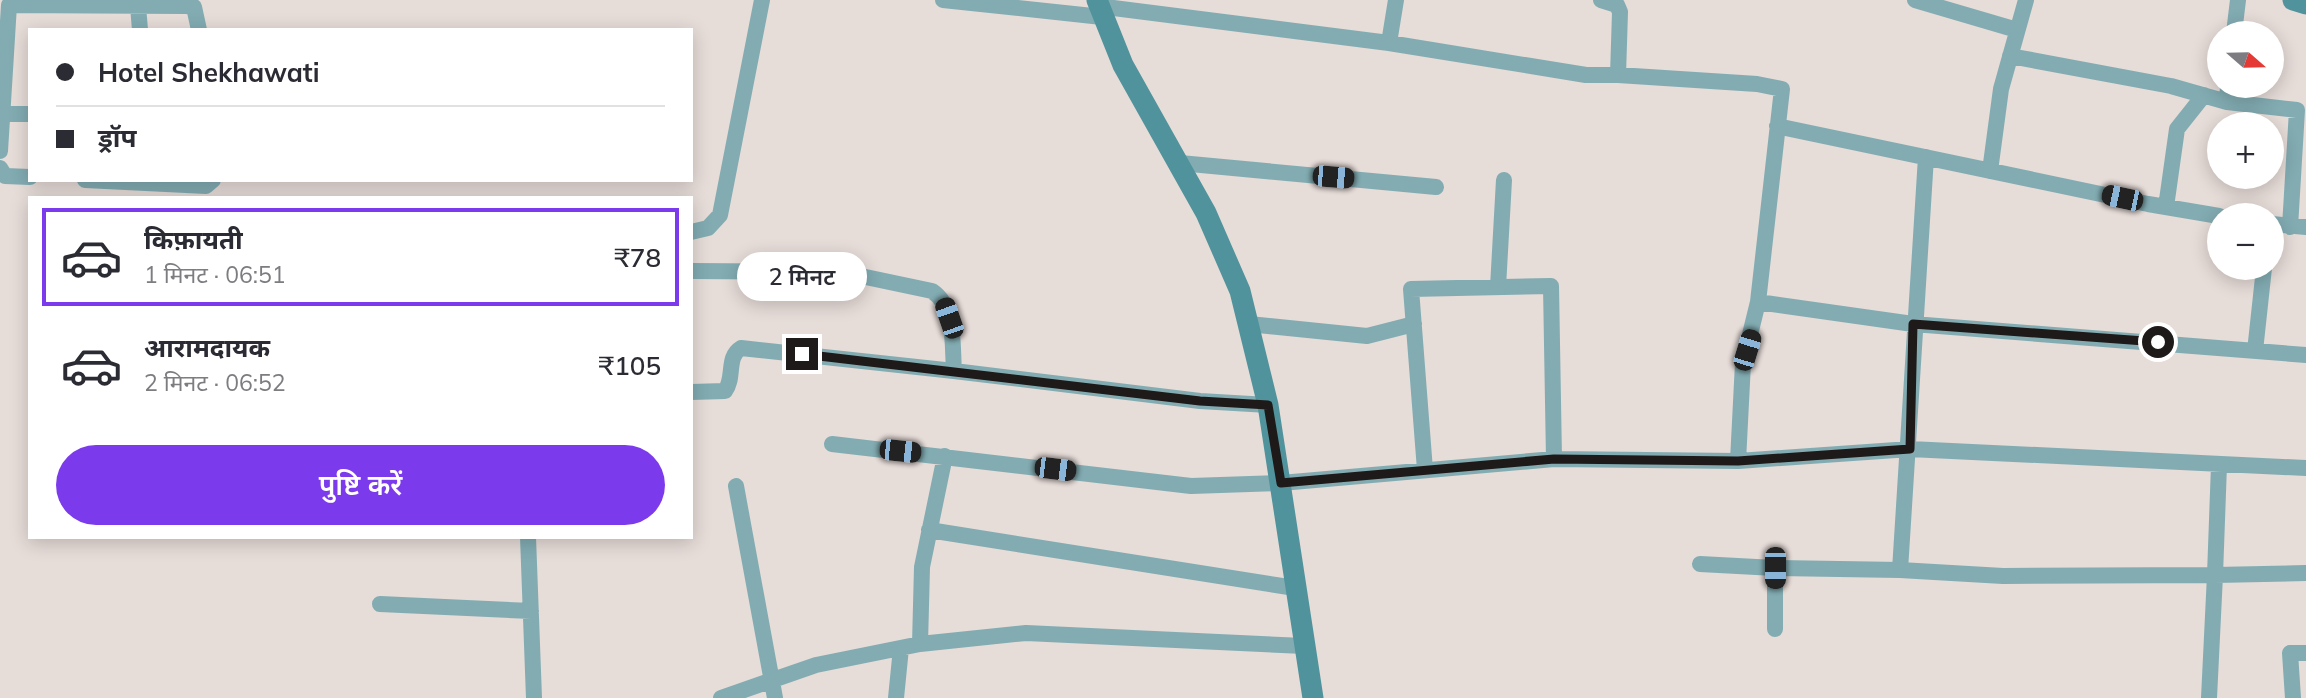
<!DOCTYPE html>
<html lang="hi">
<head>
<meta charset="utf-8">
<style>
	:root { --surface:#fff; --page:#f2f2f3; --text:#2b2b33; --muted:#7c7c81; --line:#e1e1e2; --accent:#7c3aed }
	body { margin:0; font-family:Mulish,"Noto Sans Devanagari",sans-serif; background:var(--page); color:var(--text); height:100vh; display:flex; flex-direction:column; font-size:26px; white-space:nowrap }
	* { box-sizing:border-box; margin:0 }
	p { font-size:23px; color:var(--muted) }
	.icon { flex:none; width:38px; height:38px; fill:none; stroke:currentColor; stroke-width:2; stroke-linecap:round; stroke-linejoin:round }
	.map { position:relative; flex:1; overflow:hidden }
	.drawer { position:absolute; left:28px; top:196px; width:665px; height:343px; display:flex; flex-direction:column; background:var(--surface); border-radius:0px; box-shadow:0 4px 18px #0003 }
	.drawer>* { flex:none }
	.top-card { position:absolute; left:28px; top:28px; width:665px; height:154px; border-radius:0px; box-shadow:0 4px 18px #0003; display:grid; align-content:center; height:154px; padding:0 28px; background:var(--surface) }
	.needle { width:46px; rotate:110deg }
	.controls { position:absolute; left:2207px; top:21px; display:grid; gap:14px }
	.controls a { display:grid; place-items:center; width:77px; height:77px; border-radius:50%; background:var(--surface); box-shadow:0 4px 18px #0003; font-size:35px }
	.end { position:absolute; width:32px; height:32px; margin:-16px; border:9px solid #1e1a19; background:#fff; box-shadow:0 0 0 4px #fff }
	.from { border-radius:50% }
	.bubble { position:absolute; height:49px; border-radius:24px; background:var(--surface); box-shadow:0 4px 18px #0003; font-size:23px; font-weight:600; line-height:49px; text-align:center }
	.car { position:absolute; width:21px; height:42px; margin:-21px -10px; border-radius:9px; box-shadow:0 0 5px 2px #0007; background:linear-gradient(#222 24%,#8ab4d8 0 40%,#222 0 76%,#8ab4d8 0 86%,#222 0) }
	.top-card b { display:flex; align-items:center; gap:24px; height:66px; font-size:26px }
	.top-card b+b { border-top:2px solid var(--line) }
	.top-card i { width:18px; height:18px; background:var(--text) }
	ul { padding:12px 0 0; list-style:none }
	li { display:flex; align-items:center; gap:21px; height:98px; margin:0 14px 10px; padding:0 14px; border:4px solid transparent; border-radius:0px }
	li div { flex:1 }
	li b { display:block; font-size:26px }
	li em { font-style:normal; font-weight:600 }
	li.selected { border-color:var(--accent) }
	li>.icon { width:63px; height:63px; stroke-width:1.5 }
	.cta { display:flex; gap:14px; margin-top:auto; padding:14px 28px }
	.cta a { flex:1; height:80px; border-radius:42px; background:var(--accent); color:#fff; font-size:28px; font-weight:600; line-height:80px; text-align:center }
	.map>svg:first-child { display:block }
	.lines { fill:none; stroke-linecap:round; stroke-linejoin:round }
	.street { stroke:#82acb2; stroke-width:16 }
	.secondary { stroke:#50939c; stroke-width:21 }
	.route { stroke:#1e1a19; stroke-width:9 }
</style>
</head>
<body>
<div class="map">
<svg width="2306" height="698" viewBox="0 0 2306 698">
	<rect width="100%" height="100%" fill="#e6dcd8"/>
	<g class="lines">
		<path class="street" d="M943,0L1102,17
			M1601,0L1617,5L1620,12L1618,75L1757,84L1782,89L1758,302L1743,363L1738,461
			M1915,0L2017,30
			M138,6L140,30
			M1098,6L1389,43L1586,75H1618
			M2234,33L2238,0
			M1389,43L1396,0
			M2010,56L2171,86L2227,102
			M2228,86L2227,102L2297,110L2290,227
			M2,114H30
			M1777,126L2148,204L2219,216
			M0,151L9,5L187,6L194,7L199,30
			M1180,163L1436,187
			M0,168L5,176L30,177
			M1990,171L2001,89L2026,0
			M85,180L206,186L213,180
			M2166,207L2177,129L2204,95
			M2272,224L2306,227
			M691,232L708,228L720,215L762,0
			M691,271L842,272L932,291C956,307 952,344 954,371L1200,401L1268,405
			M1498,287L1504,180
			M1758,302L1913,324L2306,355
			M1249,324L1367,336L1414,324
			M2255,351L2264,268
			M691,392L725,391C735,378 726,357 741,348L954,371
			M832,444L1191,486L1281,483L1554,459L1738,461L1910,449L2306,468
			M1425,470L1411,289L1551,286L1554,459
			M736,486L775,698
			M929,530L1295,588
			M528,537L534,698
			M1700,564L1775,568
			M1900,570L2003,576L2215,575L2219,465
			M380,604L531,611
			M1775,629V568L1900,570L1926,157
			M920,644L922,567L945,456
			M721,698L816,665L920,644L1026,633L1304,646
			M896,698L901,648
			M2209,698L2215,575L2306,573
			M2293,698L2290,653H2306"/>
		<path class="secondary" d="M1097,0L1123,65L1206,213L1240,291L1268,405L1313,698
			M2293,0L2306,4"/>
	</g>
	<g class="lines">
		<path class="route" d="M802,354L1200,401L1268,405L1281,483L1554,459L1738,461L1910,449L1913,324L2158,342"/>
	</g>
</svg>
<div class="controls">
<a><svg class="needle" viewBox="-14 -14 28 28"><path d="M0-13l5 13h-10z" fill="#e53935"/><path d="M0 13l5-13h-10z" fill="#7c7c81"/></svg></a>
<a>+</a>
<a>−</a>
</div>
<i class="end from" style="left:2158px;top:342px"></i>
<i class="end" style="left:802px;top:354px"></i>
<div class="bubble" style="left:737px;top:252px;width:130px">2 मिनट</div>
<i class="car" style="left:1333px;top:177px;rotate:95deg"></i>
<i class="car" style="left:2122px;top:198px;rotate:282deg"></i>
<i class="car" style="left:949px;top:318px;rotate:341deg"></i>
<i class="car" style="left:1747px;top:350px;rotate:17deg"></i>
<i class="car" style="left:900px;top:451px;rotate:96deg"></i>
<i class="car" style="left:1055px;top:469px;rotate:97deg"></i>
<i class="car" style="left:1775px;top:568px;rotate:180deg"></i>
<div class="top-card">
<b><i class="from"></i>Hotel Shekhawati</b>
<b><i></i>ड्रॉप</b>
</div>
<section class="drawer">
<ul>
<li class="selected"><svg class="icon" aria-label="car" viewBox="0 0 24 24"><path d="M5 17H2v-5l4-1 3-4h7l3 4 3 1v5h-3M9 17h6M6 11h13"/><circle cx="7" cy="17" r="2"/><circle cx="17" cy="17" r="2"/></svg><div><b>किफ़ायती</b><p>1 मिनट · 06:51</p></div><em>₹78</em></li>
<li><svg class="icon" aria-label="car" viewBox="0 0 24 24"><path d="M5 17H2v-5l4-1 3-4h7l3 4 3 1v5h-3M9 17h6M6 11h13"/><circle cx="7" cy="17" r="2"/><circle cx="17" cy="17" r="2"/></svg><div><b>आरामदायक</b><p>2 मिनट · 06:52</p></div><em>₹105</em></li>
</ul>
<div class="cta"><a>पुष्टि करें</a></div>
</section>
</div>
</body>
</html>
